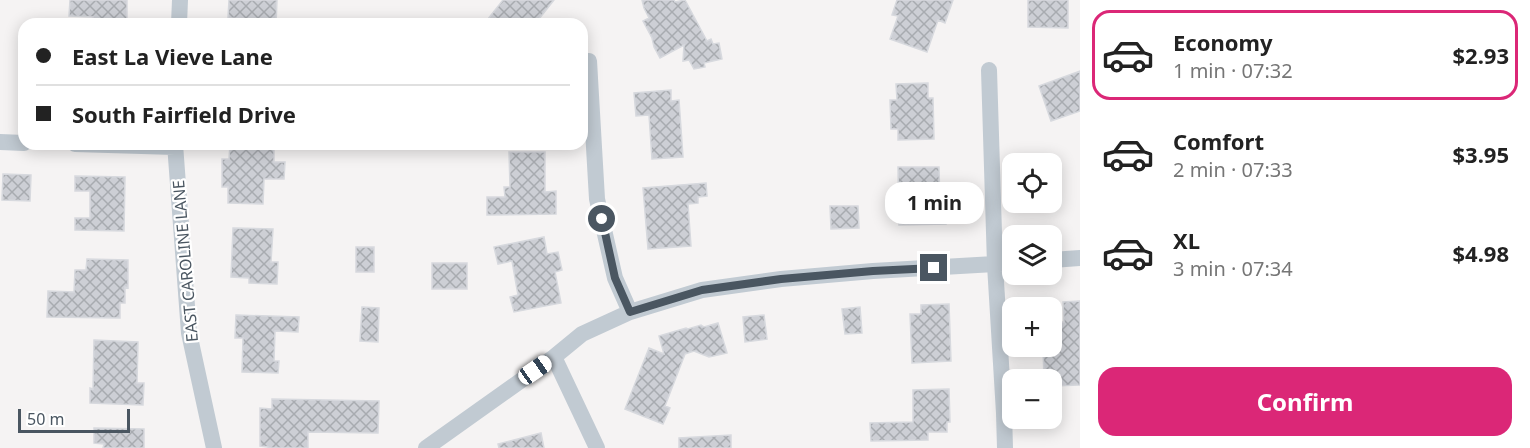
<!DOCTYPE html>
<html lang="en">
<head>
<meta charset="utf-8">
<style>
	:root { --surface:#fff; --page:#f6f6f6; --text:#222; --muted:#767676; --line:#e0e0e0; --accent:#db2777 }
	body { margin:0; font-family:"Noto Sans",sans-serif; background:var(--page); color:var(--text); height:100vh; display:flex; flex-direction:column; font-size:22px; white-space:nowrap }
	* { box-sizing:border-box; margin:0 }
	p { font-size:20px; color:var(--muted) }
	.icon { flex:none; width:33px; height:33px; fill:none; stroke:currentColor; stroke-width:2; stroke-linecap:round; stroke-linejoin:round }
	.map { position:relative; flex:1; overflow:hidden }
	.details { display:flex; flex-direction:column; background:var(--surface); width:450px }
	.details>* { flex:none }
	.guide { position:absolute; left:18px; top:18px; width:570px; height:132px; border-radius:18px; box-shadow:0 3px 15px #0003; display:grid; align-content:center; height:132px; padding:0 18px; background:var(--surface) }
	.fabs { position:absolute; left:1002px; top:153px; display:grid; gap:12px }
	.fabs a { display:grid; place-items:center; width:60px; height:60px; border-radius:12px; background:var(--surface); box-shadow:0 3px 15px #0003; font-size:30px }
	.scale { position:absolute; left:18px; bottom:15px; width:112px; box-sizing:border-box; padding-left:6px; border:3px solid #4a5661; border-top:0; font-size:16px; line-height:21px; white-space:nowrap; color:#4a5661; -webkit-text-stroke:4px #fff; paint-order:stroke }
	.end { position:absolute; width:27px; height:27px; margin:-14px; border:8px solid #4a5661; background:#fff; box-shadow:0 0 0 3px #fff }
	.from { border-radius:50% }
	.bubble { position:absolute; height:42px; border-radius:18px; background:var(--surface); box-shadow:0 3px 15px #0003; font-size:20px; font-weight:700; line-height:42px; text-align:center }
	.car { position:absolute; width:18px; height:36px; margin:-18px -9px; border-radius:8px; box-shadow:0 0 4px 2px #0007; background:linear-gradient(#fff 24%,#345 0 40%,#fff 0 76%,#345 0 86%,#fff 0) }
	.guide b { display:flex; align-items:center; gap:21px; height:57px; font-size:22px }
	.guide b+b { border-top:2px solid var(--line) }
	.guide i { width:15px; height:15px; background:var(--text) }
	ul { padding:10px 0 0; list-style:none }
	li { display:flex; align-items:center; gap:18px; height:90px; margin:0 12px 9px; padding:0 6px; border:3px solid transparent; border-radius:18px }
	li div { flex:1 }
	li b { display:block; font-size:22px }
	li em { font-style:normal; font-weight:700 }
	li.active { border-color:var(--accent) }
	li>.icon { width:54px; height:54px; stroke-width:1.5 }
	.action { display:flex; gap:12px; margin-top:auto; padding:12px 18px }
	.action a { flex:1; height:69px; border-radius:18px; background:var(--accent); color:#fff; font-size:24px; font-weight:700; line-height:69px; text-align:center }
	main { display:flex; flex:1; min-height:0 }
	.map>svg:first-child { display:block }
	.building { fill:url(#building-cross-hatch); stroke:#d7d9de; stroke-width:1.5 }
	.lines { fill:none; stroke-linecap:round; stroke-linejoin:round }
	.minor { stroke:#c1cad2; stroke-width:16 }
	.route { stroke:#4a5661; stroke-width:8 }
	.labels { text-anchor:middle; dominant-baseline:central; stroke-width:4.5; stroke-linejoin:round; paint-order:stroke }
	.street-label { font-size:16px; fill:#4a5661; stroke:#fff }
</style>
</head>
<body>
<main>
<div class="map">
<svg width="1080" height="448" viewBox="0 0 1080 448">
	<defs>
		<pattern id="building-cross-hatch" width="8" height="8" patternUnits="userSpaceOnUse" patternTransform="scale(1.5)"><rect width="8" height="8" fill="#cdcfd5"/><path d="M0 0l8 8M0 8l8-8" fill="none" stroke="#a8abb0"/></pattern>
	</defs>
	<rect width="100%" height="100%" fill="#f5f3f3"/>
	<path class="building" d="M70,0H127V24H93V17L69,16Z
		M229,0H277L276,24H251V19L228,18Z
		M503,0H554L535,24H484Z
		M642,0H674L675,2L685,0L707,41L711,39L713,44L719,43L722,59L704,63L705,67L694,69L689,60L683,61L684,45L660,58L654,47L652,38L643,21L649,18L644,8Z
		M897,0H953L945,23L938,20L927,52L890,39L898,16L892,15Z
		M1028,0H1068V28L1028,27Z
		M1080,71V111L1051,121L1039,86Z
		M928,83V98H933L934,139L898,140V129H891L890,100H897L896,84Z
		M671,90V101L679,100L683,157L652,159L649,115L636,116L634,93Z
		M230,144H274V162H285L284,179H264L263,204L228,203V187H222V159H229Z
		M509,152H545V192L556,191V214L487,215V197H505L504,187H510Z
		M898,167H939L940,207H945L946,224L899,225Z
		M3,174L31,175L30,201L2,200Z
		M75,176L125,177L124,231L75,230V218H90V191H75Z
		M706,183L707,196L698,197V203L688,204L691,246L648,249L643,188Z
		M830,206H858L859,228L831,229Z
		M233,228L273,229L271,262H278L277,284L249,283V278L231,277Z
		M544,237L547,254L558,252L562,270L555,272L561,303L514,312L510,297L518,295L512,261L498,264L494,247Z
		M356,247H374V272H356Z
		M87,259L128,260V288L125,287V303H120V318L47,317L48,291L74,292L75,270H86Z
		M432,263H467V289H432Z
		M1080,301V385L1052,386V380H1044L1043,346H1052V322H1064L1063,302Z
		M949,304L951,361L912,363L910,314H921V305Z
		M362,307L379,308L378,342L360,341Z
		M860,307L862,333L845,334L842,309Z
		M236,315L299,317L298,332L275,331L274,361H279L278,373L242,372L243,338H235Z
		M764,315L767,339L745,342L743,317Z
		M718,323L727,353L709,357L694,351L685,354L665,406L670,408L663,424L625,409L649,348L664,354L659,336L686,328L688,329L701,325L704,327Z
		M94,340L138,342L137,383H144L143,405L90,403V388L93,389Z
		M949,389L950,422H947V432H928V440L871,441L870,423L913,422V390Z
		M272,399L379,401L378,433L308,432V448H268V447L260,446V408L272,409Z
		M94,428L144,429V448H103L104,444L94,443Z
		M541,433L544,448H499L498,444Z
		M731,435V448H679V438Z"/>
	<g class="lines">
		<path class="minor" d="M179,24L180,0
			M589,61L597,199L615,278L630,312
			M989,70L995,265L1004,413L1005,448
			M0,142L24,143
			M75,144L175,147
			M175,144L189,333L214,448
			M1052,260L1080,258
			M554,357L597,448
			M426,448L554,357L582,334L630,312L702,290L781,279L873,271L1012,263"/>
	</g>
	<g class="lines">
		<path class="route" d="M602,219L615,278L630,312L702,290L781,279L873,271L934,268"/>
	</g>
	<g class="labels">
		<g class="street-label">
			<text transform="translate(185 261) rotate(-95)">EAST CAROLINE LANE</text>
		</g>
	</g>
</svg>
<div class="fabs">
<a><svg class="icon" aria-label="locate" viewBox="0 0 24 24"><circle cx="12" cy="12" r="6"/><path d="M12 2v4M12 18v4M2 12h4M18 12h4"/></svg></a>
<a><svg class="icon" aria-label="layers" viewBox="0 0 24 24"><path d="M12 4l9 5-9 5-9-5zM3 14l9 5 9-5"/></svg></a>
<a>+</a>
<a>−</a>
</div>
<div class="scale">50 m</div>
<i class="end from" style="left:602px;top:219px"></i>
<i class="end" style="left:934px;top:268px"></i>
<div class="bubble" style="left:885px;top:182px;width:99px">1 min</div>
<i class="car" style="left:535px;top:370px;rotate:55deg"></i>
<div class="guide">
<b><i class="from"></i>East La Vieve Lane</b>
<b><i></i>South Fairfield Drive</b>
</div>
</div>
<section class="details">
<ul>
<li class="active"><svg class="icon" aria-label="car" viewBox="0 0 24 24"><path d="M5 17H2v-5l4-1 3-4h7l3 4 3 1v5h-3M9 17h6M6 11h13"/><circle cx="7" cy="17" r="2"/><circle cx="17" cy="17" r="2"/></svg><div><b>Economy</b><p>1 min · 07:32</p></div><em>$2.93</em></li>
<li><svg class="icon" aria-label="car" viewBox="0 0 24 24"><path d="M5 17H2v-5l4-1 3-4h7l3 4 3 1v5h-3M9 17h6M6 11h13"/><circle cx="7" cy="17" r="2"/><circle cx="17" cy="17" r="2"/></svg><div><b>Comfort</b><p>2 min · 07:33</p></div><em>$3.95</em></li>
<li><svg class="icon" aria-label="car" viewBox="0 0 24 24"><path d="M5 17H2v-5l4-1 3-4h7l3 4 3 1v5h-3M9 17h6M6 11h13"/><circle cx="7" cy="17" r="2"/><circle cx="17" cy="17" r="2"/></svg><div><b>XL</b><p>3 min · 07:34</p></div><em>$4.98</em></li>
</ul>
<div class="action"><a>Confirm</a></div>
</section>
</main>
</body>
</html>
